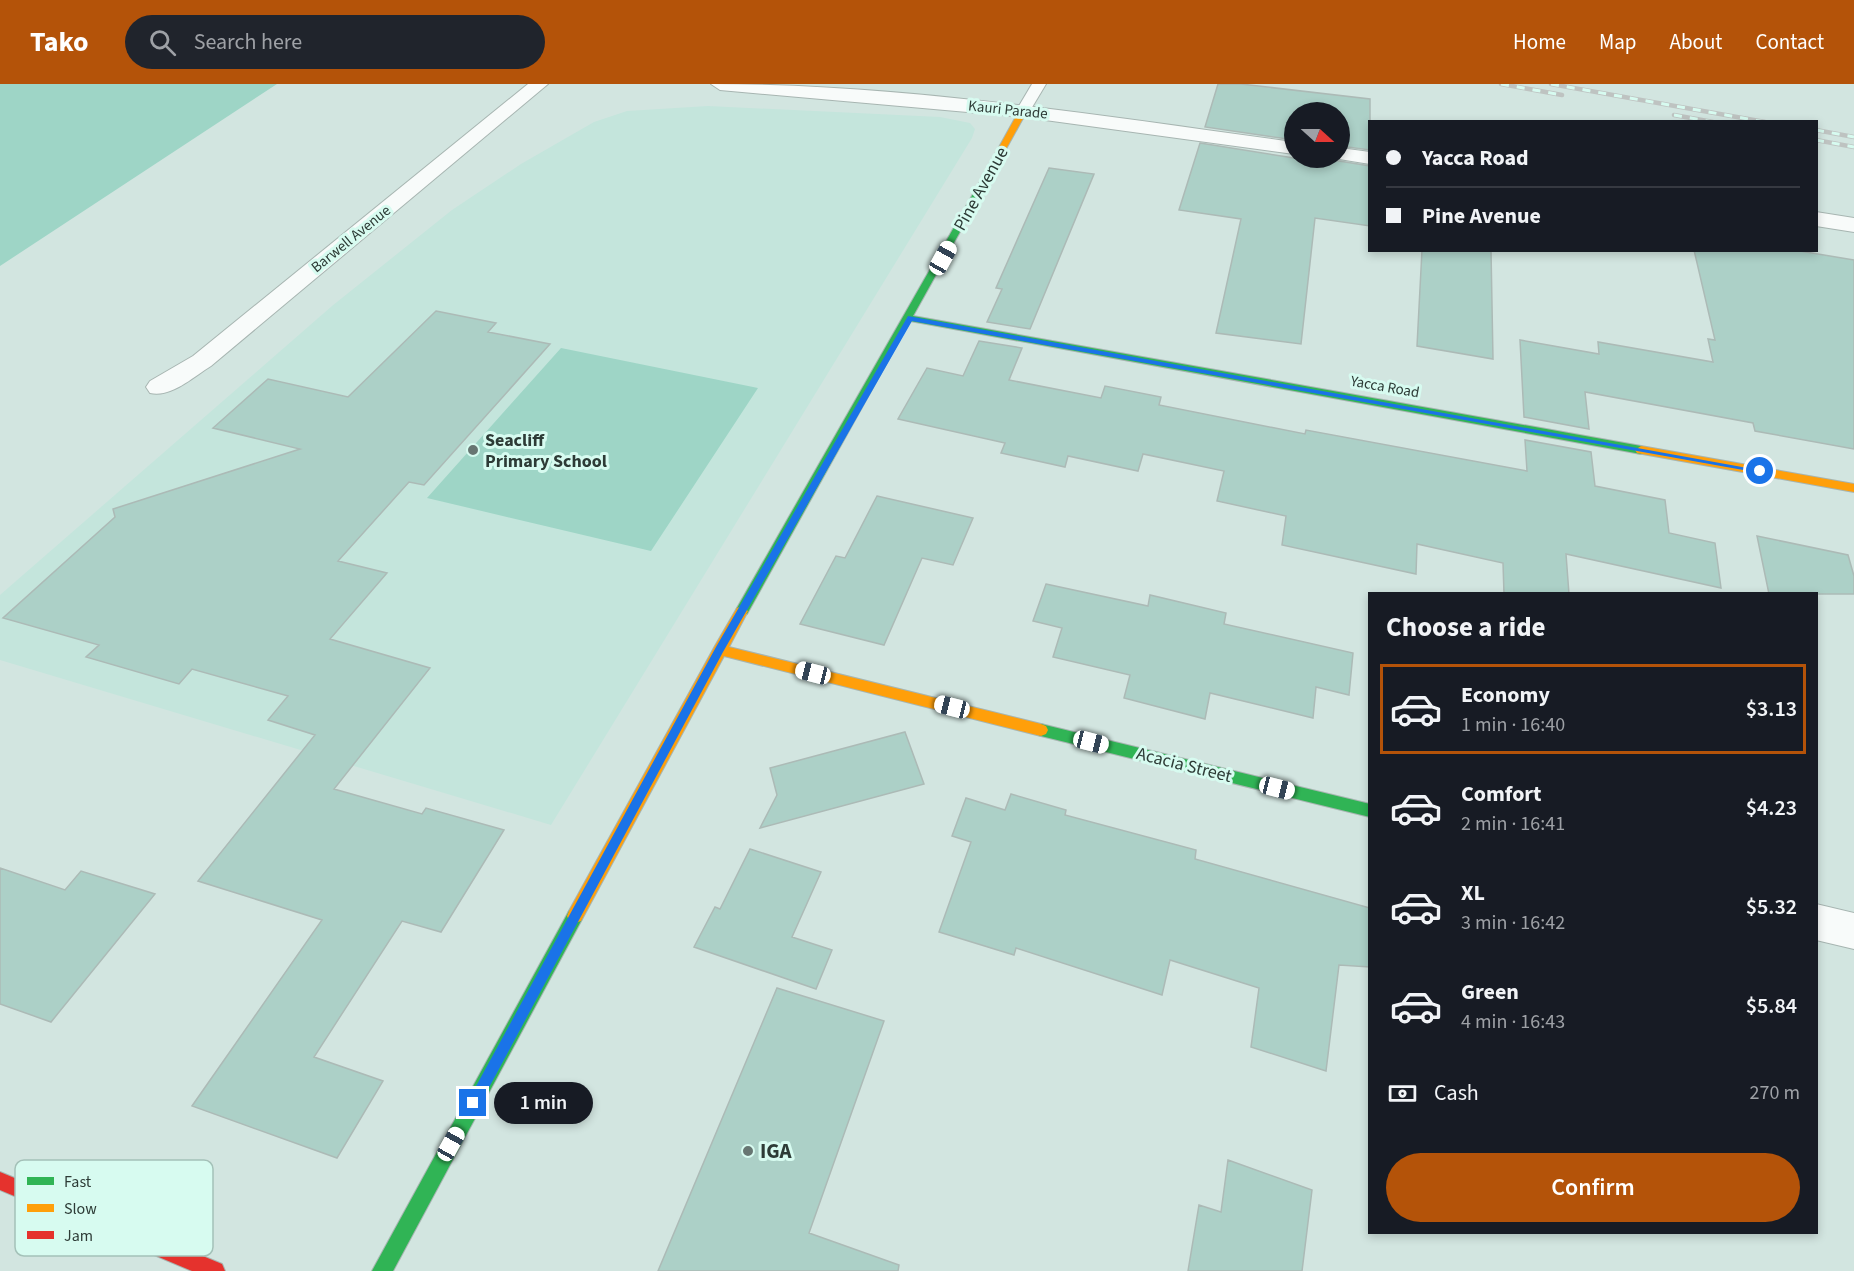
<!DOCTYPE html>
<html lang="en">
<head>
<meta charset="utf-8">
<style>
	:root { --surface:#171b24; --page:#20242c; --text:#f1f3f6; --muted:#9ea1a6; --line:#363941; --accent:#b45309 }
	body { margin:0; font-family:"Source Sans 3",sans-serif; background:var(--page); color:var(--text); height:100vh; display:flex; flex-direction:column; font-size:22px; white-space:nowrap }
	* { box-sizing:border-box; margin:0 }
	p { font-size:20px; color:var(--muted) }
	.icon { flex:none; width:33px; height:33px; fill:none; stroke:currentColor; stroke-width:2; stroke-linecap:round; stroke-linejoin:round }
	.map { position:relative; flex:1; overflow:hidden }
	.sheet { position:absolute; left:1368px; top:508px; width:450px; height:642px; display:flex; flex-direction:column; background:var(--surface); border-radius:0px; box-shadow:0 3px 9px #0003 }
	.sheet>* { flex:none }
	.hud { position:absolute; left:1368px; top:36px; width:450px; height:132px; border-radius:0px; box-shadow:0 3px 9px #0003; display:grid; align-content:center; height:132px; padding:0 18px; background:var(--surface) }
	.needle { width:39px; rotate:111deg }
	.fabs { position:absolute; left:1284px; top:18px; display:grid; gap:12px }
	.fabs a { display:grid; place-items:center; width:66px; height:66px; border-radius:50%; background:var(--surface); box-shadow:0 3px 9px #0003; font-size:30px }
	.end { position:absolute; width:27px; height:27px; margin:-14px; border:8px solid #1a73e8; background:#fff; box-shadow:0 0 0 3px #fff }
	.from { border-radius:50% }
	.bubble { position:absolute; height:42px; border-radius:21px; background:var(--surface); box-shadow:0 3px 9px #0003; font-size:20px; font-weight:600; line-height:42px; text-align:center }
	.car { position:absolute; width:18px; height:36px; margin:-18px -9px; border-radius:8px; box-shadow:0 0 4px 2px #0007; background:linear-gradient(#fff 24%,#345 0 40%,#fff 0 76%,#345 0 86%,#fff 0) }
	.hud b { display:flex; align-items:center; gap:21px; height:57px; font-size:22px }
	.hud b+b { border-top:2px solid var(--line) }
	.hud i { width:15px; height:15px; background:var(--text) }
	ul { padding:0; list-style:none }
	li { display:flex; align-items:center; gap:18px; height:90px; margin:0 12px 9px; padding:0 6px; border:3px solid transparent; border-radius:0px }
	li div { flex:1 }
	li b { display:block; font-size:22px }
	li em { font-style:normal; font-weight:600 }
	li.active { border-color:var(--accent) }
	li>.icon { width:54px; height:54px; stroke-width:1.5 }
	h2 { padding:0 18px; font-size:27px; line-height:72px }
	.pay { display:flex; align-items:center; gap:15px; height:66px; padding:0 18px; font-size:22px }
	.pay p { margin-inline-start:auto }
	.button { display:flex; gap:12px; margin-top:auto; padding:12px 18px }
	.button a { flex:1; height:69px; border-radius:36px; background:var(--accent); color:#fff; font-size:24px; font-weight:600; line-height:69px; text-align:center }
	header { display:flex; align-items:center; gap:36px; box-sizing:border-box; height:84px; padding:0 30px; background:var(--accent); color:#fff }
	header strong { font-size:28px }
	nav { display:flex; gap:33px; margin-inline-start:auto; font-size:21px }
	.search { width:420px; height:54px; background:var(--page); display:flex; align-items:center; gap:15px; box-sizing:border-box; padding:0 21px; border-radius:33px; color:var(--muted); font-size:22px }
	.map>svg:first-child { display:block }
	.built { fill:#c4e5dc }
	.green { fill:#9ed5c6 }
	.building { fill:#acd0c7; stroke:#acbab6; stroke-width:1.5 }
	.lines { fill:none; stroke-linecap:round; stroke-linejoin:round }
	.lane-casing { stroke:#a7b5b1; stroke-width:2 }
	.street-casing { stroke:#a7b5b1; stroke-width:2 }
	.fast-casing { stroke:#a7b5b1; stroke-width:2 }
	.slow-casing { stroke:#a7b5b1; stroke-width:2 }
	.jam-casing { stroke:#a7b5b1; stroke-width:2 }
	.lane { fill:#f8fbfa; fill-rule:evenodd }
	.street { fill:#f8fbfa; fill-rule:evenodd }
	.fast { fill:#30b455; fill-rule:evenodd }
	.slow { fill:#ff9f0a; fill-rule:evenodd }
	.jam { fill:#e5322d; fill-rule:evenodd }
	.rail-casing { stroke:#bec3c1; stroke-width:4.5 }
	.rail { stroke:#d7fbf0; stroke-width:3; stroke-dasharray:8; stroke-linecap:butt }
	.route { fill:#1a73e8 }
	.poi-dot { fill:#677672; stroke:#d7fbf0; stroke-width:2 }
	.labels { text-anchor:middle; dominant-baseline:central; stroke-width:6; stroke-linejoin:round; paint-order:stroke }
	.far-street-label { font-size:15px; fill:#2d3b36; stroke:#d7fbf0 }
	.street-label { font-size:18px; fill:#2d3b36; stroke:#d7fbf0 }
	.poi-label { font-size:18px; font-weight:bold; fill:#2d3b36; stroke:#d7fbf0; text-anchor:start }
	.near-poi-label { font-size:21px; font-weight:bold; fill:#2d3b36; stroke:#d7fbf0; text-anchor:start }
	.key { fill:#d7fbf0; stroke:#a4c1b8; stroke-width:1.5 }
	.key-label { font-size:16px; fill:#2d3b36 }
</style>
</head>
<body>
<header>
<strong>Tako</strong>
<div class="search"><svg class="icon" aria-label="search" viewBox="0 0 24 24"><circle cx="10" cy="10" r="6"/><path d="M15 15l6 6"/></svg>Search here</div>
<nav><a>Home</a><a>Map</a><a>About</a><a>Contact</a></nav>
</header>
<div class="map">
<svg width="1854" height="1187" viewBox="0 0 1854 1187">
	<rect width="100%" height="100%" fill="#d2e5e0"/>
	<path class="built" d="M708,22L940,33L970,39L975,45L972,54L551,741L0,576V511L332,222L452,126L521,80L594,38L627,27Z"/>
	<path class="green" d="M0,0H277L0,182Z
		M561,264L758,304L651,467L427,414Z"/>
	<path class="building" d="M1218,0H1241L1370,15V66L1340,62V28H1294V56L1205,43Z
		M1200,59L1294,74H1331L1333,76L1370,82V142L1315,134L1301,260L1216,249L1241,135L1179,126Z
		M1049,84L1094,90L1030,245L987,238L1002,205L996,204Z
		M1422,166H1491L1493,275L1417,262Z
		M1694,166H1794L1854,176V365L1755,347L1753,339L1585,308L1589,345L1524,333L1520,256L1599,270L1598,258L1713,278L1708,255L1715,256Z
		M436,227L496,239L488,248L550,260L424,401L409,398L338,477L387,489L330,555L430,584L334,705L422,730L426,724L504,746L441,848L402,837L314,973L383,997L337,1074L192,1022L322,836L198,797L315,651L268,636L288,612L192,585L179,600L86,573L99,561L3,534L115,433L113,425L300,365L213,344L268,295L348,313Z
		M979,257L1022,264L1009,296L1101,314L1105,302L1161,313L1159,321L1305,350L1306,346L1527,387L1525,356L1591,368L1595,402L1665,416L1669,449L1715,459L1721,504L1566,470L1569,510H1504L1503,479L1417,460L1416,490L1282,461L1286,432L1217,417L1224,387L1143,370L1138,387L1068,372L1065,383L1001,369L1005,359L898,335L927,284L963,292Z
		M877,412L973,434L953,481L922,474L884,561L800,540L836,472L845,474Z
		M1757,452L1848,471L1854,492V510H1769Z
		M1046,500L1148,522L1150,511L1226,529L1224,540L1353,569L1349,611L1316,603L1313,634L1210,609L1205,635L1124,614L1130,591L1053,573L1062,544L1033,537Z
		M905,648L924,700L760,744L777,711L770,684Z
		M1011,710L1066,726L1065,731L1196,766L1195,775L1370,824V883L1339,881L1326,987L1251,963L1259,904L1170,876L1162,911L1016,864L1014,871L939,848L971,758L952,752L966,714L1005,726Z
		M750,765L821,788L792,853L832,866L816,905L694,863L715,823L720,825Z
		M0,784L65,806L81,787L155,810L51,938L0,920Z
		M777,904L884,937L809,1149L899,1181L898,1187H658Z
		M1228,1076L1312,1106L1302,1187H1188L1199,1121L1221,1128Z"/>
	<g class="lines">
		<g class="lane-casing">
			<path id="lane" d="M1032,0H1046L1028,30H1018L1016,27Z"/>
		</g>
		<g class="street-casing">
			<path id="street" d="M528,0H548L211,282C193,293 171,314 150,309L146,303L150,297L193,272Z
				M711,0C906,0 1101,32 1294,58V70L1023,33L720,6Z
				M1340,64L1370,68V80L1333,74H1340Z
				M1816,128L1854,134V148L1816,142Z
				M1816,820L1854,829V865L1816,856Z"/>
		</g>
		<g class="fast-casing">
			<path id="fast" d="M981,100L985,103L913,232L1641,362L1647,366L1641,370L910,237L747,530H737L736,527L737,524L977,103Z
				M1041,640L1370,720V733L1041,652L1036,650L1034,646L1036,642Z
				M575,825L581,827L583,832L581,837L393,1187H372L569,827Z"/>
		</g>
		<g class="slow-casing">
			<path id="slow" d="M1023,25L1027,27L985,103L978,105L977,103L1019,27Z
				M1641,362L1854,400V408L1637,369L1635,366Z
				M742,522L748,527L729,563L1041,640L1046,642L1048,646L1046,650L1041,652L724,572L581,837L575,839L569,837L567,832L569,827L715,562L737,524Z"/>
		</g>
		<g class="jam-casing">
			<path id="jam" d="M0,1088L222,1180L225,1187H192L0,1106Z"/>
		</g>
		<use href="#lane" class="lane"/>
		<use href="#street" class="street"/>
		<use href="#fast" class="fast"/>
		<use href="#slow" class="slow"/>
		<use href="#jam" class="jam"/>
		<g class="rail-casing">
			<path id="rail" d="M1501,0L1562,11
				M1551,0L1765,38
				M1674,31L1713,38
				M1816,46L1854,53
				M1816,56L1854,63"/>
		</g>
		<use href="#rail" class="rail"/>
	</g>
	<path class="route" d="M908,232L1764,387L1760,389L912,237L723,568L478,1024H469V1015L716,563Z"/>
	<g class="poi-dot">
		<circle cx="473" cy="366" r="6"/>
		<circle cx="748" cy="1067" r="6"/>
	</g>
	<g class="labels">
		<g class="far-street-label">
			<text transform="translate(1008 26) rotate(6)">Kauri Parade</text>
			<text transform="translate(351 155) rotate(-39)">Barwell Avenue</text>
			<text transform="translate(1385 303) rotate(10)">Yacca Road</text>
		</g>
		<g class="street-label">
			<text transform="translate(981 105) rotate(-61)">Pine Avenue</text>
			<text transform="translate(1184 681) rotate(14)">Acacia Street</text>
		</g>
		<g class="poi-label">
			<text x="485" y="356">Seacliff<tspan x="485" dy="21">Primary School</tspan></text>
		</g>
		<g class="near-poi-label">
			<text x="760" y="1067">IGA</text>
		</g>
	</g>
	<rect x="15" y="1076" width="198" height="96" rx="9" class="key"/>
	<rect x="27" y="1093" width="27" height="8" fill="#30b455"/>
	<rect x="27" y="1120" width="27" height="8" fill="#ff9f0a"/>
	<rect x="27" y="1147" width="27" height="8" fill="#e5322d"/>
	<g class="key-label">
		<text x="64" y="1103">Fast</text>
		<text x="64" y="1130">Slow</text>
		<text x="64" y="1157">Jam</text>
	</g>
</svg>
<div class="fabs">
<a><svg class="needle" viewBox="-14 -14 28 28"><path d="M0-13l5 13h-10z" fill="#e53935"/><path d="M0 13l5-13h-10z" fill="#9ea1a6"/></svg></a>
</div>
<i class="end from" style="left:1760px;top:387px"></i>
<i class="end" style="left:473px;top:1019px"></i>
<div class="bubble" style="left:494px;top:998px;width:99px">1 min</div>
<i class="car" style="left:943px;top:174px;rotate:29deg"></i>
<i class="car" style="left:813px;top:589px;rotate:284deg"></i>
<i class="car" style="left:952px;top:623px;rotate:284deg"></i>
<i class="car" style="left:1091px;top:658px;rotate:104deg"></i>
<i class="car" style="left:1277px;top:704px;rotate:104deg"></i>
<i class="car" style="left:451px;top:1060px;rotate:29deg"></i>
<div class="hud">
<b><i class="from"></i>Yacca Road</b>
<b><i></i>Pine Avenue</b>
</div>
<section class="sheet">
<h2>Choose a ride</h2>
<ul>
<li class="active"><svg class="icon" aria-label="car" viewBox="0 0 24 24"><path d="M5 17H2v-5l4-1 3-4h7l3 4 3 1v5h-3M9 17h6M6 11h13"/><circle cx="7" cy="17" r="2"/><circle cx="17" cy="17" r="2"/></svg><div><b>Economy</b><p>1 min · 16:40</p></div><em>$3.13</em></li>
<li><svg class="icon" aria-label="car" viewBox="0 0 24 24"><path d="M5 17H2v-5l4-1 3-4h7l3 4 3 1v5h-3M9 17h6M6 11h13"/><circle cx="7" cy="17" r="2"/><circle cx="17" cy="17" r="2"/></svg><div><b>Comfort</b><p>2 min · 16:41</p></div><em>$4.23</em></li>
<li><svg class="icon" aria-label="car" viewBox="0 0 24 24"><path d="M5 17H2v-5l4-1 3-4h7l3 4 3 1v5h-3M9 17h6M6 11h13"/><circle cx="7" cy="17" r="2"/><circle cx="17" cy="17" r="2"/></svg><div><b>XL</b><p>3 min · 16:42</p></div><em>$5.32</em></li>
<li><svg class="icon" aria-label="car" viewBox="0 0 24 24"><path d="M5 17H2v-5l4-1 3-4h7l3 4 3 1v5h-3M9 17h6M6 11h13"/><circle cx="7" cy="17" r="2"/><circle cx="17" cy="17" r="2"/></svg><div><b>Green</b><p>4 min · 16:43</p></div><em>$5.84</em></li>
</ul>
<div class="pay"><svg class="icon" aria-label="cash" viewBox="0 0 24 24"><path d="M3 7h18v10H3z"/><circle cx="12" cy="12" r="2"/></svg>Cash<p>270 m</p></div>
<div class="button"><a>Confirm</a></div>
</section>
</div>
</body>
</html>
